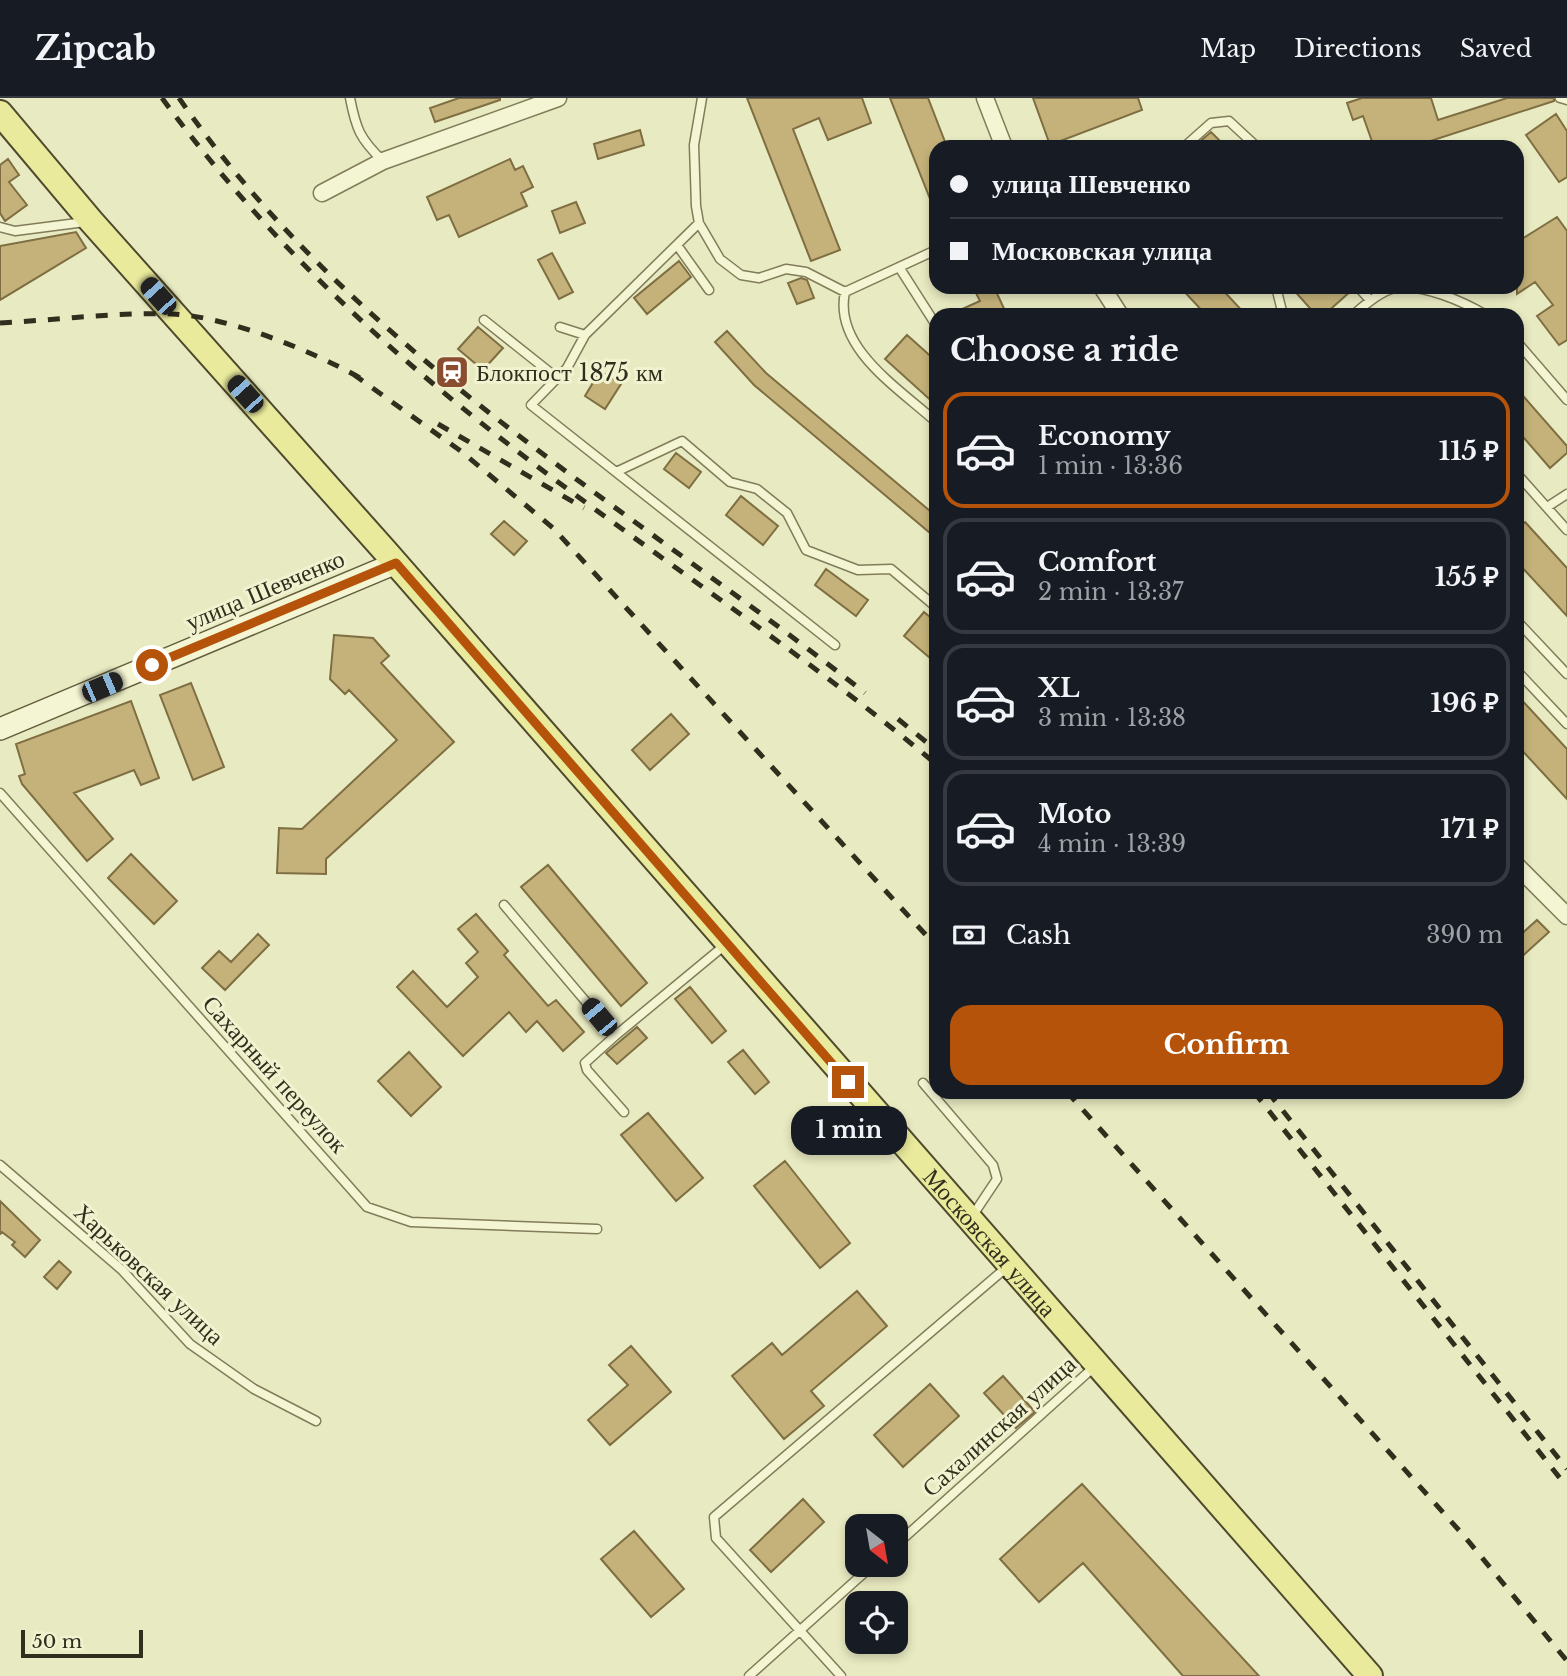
<!DOCTYPE html>
<html lang="en">
<head>
<meta charset="utf-8">
<style>
	:root { --surface:#171b24; --page:#20242c; --text:#f1f3f6; --muted:#9ea1a6; --line:#363941; --accent:#b45309 }
	body { margin:0; font-family:"Libre Baskerville",serif; background:var(--page); color:var(--text); height:100vh; display:flex; flex-direction:column; font-size:26px; white-space:nowrap }
	* { box-sizing:border-box; margin:0 }
	p { font-size:23px; color:var(--muted) }
	.icon { flex:none; width:38px; height:38px; fill:none; stroke:currentColor; stroke-width:2; stroke-linecap:round; stroke-linejoin:round }
	.map { position:relative; flex:1; overflow:hidden }
	.sheet { position:absolute; left:929px; top:210px; width:595px; height:791px; display:flex; flex-direction:column; background:var(--surface); border-radius:21px; box-shadow:0 4px 10px #0003 }
	.sheet>* { flex:none }
	.top-card { position:absolute; left:929px; top:42px; width:595px; height:154px; border-radius:21px; box-shadow:0 4px 10px #0003; display:grid; align-content:center; height:154px; padding:0 21px; background:var(--surface) }
	.needle { width:46px; rotate:149deg }
	.tools { position:absolute; left:845px; top:1416px; display:grid; gap:14px }
	.tools a { display:grid; place-items:center; width:63px; height:63px; border-radius:14px; background:var(--surface); box-shadow:0 4px 10px #0003; font-size:35px }
	.scale { position:absolute; left:21px; bottom:18px; width:122px; box-sizing:border-box; padding-left:7px; border:4px solid #322e1d; border-top:0; font-size:19px; line-height:24px; white-space:nowrap; color:#322e1d; -webkit-text-stroke:5px #f0f2d0; paint-order:stroke }
	.end { position:absolute; width:32px; height:32px; margin:-16px; border:9px solid #b45309; background:#fff; box-shadow:0 0 0 4px #fff }
	.from { border-radius:50% }
	.bubble { position:absolute; height:49px; border-radius:21px; background:var(--surface); box-shadow:0 4px 10px #0003; font-size:23px; font-weight:800; line-height:49px; text-align:center }
	.car { position:absolute; width:21px; height:42px; margin:-21px -10px; border-radius:9px; box-shadow:0 0 5px 2px #0007; background:linear-gradient(#222 24%,#8ab4d8 0 40%,#222 0 76%,#8ab4d8 0 86%,#222 0) }
	.top-card b { display:flex; align-items:center; gap:24px; height:66px; font-size:26px }
	.top-card b+b { border-top:2px solid var(--line) }
	.top-card i { width:18px; height:18px; background:var(--text) }
	ul { padding:0; list-style:none }
	li { display:flex; align-items:center; gap:21px; height:116px; margin:0 14px 10px; padding:0 7px; border:4px solid var(--line); border-radius:21px }
	li div { flex:1 }
	li b { display:block; font-size:26px }
	li em { font-style:normal; font-weight:800 }
	li.selected { border-color:var(--accent) }
	li>.icon { width:63px; height:63px; stroke-width:1.5 }
	h2 { padding:0 21px; font-size:32px; line-height:84px }
	.pay { display:flex; align-items:center; gap:18px; height:77px; padding:0 21px; font-size:26px }
	.pay p { margin-inline-start:auto }
	.primary-button { display:flex; gap:14px; margin-top:auto; padding:14px 21px }
	.primary-button a { flex:1; height:80px; border-radius:21px; background:var(--accent); color:#fff; font-size:28px; font-weight:800; line-height:80px; text-align:center }
	header { display:flex; align-items:center; gap:42px; box-sizing:border-box; height:98px; padding:0 35px; background:var(--surface); border-bottom:2px solid var(--line) }
	header strong { font-size:33px }
	nav { display:flex; gap:38px; margin-inline-start:auto; font-size:24px }
	.map>svg:first-child { display:block }
	.building { fill:#c5b27a; stroke:#7e6e42; stroke-width:2 }
	.lines { fill:none; stroke-linecap:round; stroke-linejoin:round }
	.service-casing { stroke:#817c5a; stroke-width:11 }
	.minor-casing { stroke:#817c5a; stroke-width:19 }
	.secondary-casing { stroke:#635d3d; stroke-width:24 }
	.primary-casing { stroke:#4f492e; stroke-width:28 }
	.service { stroke:#f4f5d3; stroke-width:8 }
	.minor { stroke:#f4f5d3; stroke-width:16 }
	.secondary { stroke:#f4f5d3; stroke-width:21 }
	.primary { stroke:#e9ea9b; stroke-width:24 }
	.rail { stroke:#322e1d; stroke-width:5; stroke-dasharray:12 12; stroke-linecap:butt }
	.route { stroke:#b45309; stroke-width:9 }
	.labels { text-anchor:middle; dominant-baseline:central; stroke-width:6; stroke-linejoin:round; paint-order:stroke }
	.poi-label { font-size:24px; fill:#322e1d; stroke:#f0f2d0; text-anchor:start }
	.street-label { font-size:24px; fill:#322e1d; stroke:#f0f2d0 }
</style>
</head>
<body>
<header>
<strong>Zipcab</strong>
<nav><a>Map</a><a>Directions</a><a>Saved</a></nav>
</header>
<div class="map">
<svg width="1567" height="1578" viewBox="0 0 1567 1578">
	<rect width="100%" height="100%" fill="#e8eac1"/>
	<path class="building" d="M459,0H500V2L435,24L430,10Z
		M747,0H862L871,25L828,42L819,20L793,31L840,152L811,163Z
		M890,0H928L947,49H936V116Z
		M1033,0H1138L1142,12L1050,47Z
		M1362,0H1431L1438,22L1507,0H1554V3L1412,49H1374L1363,18L1353,22L1347,5Z
		M1556,16L1567,33V79L1559,84L1526,37Z
		M640,32L644,47L598,61L594,46Z
		M1211,34L1226,49H1194L1197,46Z
		M8,61L19,77L9,84L27,107L5,123L0,115V67Z
		M510,61L515,72L523,68L533,89L521,95L527,108L459,139L449,117L437,122L427,99Z
		M576,104L585,125L560,135L552,113Z
		M1557,119L1567,133V242L1559,247L1537,218L1553,207L1535,184L1517,196V144Z
		M76,134L86,150L0,202V148Z
		M552,155L573,194L559,201L538,162Z
		M679,163L691,179L647,216L634,200Z
		M801,180L807,182L814,200L797,206L788,185Z
		M973,189H994L1007,217H949L980,203Z
		M1180,189H1220L1246,217H1206Z
		M1291,189H1352V192L1324,217H1316Z
		M478,229L503,250L483,272L458,251Z
		M727,233L766,275L936,418V440L754,287L715,244Z
		M907,237L936,263V307L885,261Z
		M600,273L621,286L605,311L585,298Z
		M1517,291L1567,348V355L1550,370L1517,332Z
		M676,355L701,374L689,390L664,371Z
		M741,398L778,428L763,447L726,417Z
		M504,423L527,443L514,457L491,436Z
		M1525,424L1567,470V518L1517,464V430Z
		M826,471L868,502L856,518L815,487Z
		M924,514L936,524V565L904,538Z
		M334,537L373,540L389,558L381,565L454,644L326,761V776L277,775L279,730L302,731L397,642L349,592L345,596L330,581Z
		M191,585L224,669L193,682L160,597Z
		M1517,597L1567,651V701L1517,647Z
		M131,603L159,680L141,687L134,672L74,695L113,741L87,763L22,686L19,678L25,676L16,646Z
		M671,616L689,636L650,672L632,652Z
		M131,756L177,803L154,826L108,780Z
		M548,767L647,885L621,908L521,789Z
		M476,816L508,853L504,857L548,908L556,902L584,934L563,953L537,923L526,934L509,914L463,958L397,889L413,873L447,909L478,879L466,865L478,854L458,831Z
		M1537,822L1549,834L1517,863V840Z
		M258,836L269,847L225,892L202,870L219,853L231,864Z
		M690,889L726,933L712,945L675,901Z
		M637,929L647,940L617,966L606,955Z
		M743,952L769,984L755,996L728,964Z
		M409,954L441,989L411,1018L378,983Z
		M648,1015L703,1080L676,1103L621,1037Z
		M785,1063L850,1145L820,1170L754,1088Z
		M0,1103L40,1142L25,1159L12,1147L15,1144L2,1134L0,1136Z
		M59,1163L71,1174L57,1191L44,1179Z
		M857,1193L887,1228L811,1293L824,1308L784,1341L732,1278L772,1245L782,1257Z
		M631,1248L671,1294L610,1347L588,1322L628,1287L609,1267Z
		M1003,1278L1035,1314L1016,1330L984,1295Z
		M930,1286L959,1318L903,1369L874,1337Z
		M1082,1386L1259,1578H1183L1083,1465L1039,1504L1000,1461Z
		M803,1401L824,1424L771,1474L750,1452Z
		M634,1433L684,1491L651,1519L601,1461Z"/>
	<g class="lines">
		<g class="service-casing">
			<path id="service" d="M350,0C356,31 360,41 383,63
				M702,0L694,47L696,108L699,125L720,161L741,177L759,180L786,171L806,174L845,194
				M1560,0L1567,2
				M1184,49L1211,25L1229,23L1257,49
				M0,129L15,133L85,124
				M677,147L709,192
				M936,152L845,194C833,250 900,291 936,324
				M899,169L936,227
				M1276,189L1283,217
				M1358,189L1370,202
				M1353,217C1365,207 1379,194 1395,190C1422,185 1464,204 1486,217
				M484,222L557,280
				M560,229L585,237L699,125
				M585,237L567,270L531,307L835,547
				M1517,244L1567,302
				M616,374L682,343L730,384L757,391L787,415L806,452L858,472L891,471L936,509
				M1517,376L1567,432
				M1547,409L1567,396
				M1517,523L1567,576
				M1517,573L1567,626
				M0,695L367,1109L411,1124L597,1131
				M504,807L615,938L725,847
				M615,938L585,965L587,972L624,1014
				M923,985L993,1067L997,1081L971,1120
				M0,1067L122,1172L190,1246L254,1291L316,1323
				M896,1447L1094,1269
				M749,1578L874,1466
				M841,1578L716,1440L714,1419L1007,1169"/>
		</g>
		<g class="minor-casing">
			<path id="minor" d="M985,0L1004,49
				M322,95L383,63L558,0
				M1102,189L1120,217
				M1517,768L1567,818"/>
		</g>
		<g class="secondary-casing">
			<path id="secondary" d="M0,631L396,465"/>
		</g>
		<g class="primary-casing">
			<g id="primary">
				<path id="s1" d="M0,15L91,123L386,454L1370,1578"/>
			</g>
		</g>
		<use href="#service" class="service"/>
		<use href="#minor" class="minor"/>
		<use href="#secondary" class="secondary"/>
		<use href="#primary" class="primary"/>
		<path class="rail" d="M162,0C236,101 323,192 418,273C583,414 770,527 936,666
			M179,0C353,253 629,408 865,595
			M0,225C57,222 115,214 172,216C226,218 313,253 360,280
			M353,276L462,354L553,430L936,848
			M438,326L584,410
			M898,621L936,652
			M1067,994L1465,1439L1567,1563
			M1254,994L1567,1389
			M1268,994L1567,1371"/>
	</g>
	<g class="lines">
		<path class="route" d="M152,567L396,465L848,984"/>
	</g>
	<defs>
		<g id="station-square" transform="scale(1.75)"><rect x="-9" y="-9" width="18" height="18" rx="4" fill="#8b4d2f" stroke="#f0f2d0"/><path d="M-3-6H3Q5-6 5-4V2Q5 4 3 4L4.5 6H3L1.5 4h-3L-3 6H-4.5L-3 4Q-5 4-5 2V-4Q-5-6-3-6ZM-3.5-4v3h7v-3ZM-3.5 1v1.5H-2V1ZM2 1v1.5H3.5V1Z" fill="#fff"/></g>
	</defs>
	<g fill-rule="evenodd">
		<use href="#station-square" x="452" y="274"/>
	</g>
	<g class="labels">
		<g class="poi-label">
			<text x="476" y="274">Блокпост 1875 км</text>
		</g>
		<g class="street-label">
			<text transform="translate(265 492) rotate(-23)">улица Шевченко</text>
			<text transform="translate(275 976) rotate(48)">Сахарный переулок</text>
			<text stroke="none"><textPath href="#s1" startOffset="1502">Московская улица</textPath></text>
			<text transform="translate(149 1176) rotate(43)">Харьковская улица</text>
			<text transform="translate(999 1328) rotate(-42)">Сахалинская улица</text>
		</g>
	</g>
</svg>
<div class="tools">
<a><svg class="needle" viewBox="-14 -14 28 28"><path d="M0-13l5 13h-10z" fill="#e53935"/><path d="M0 13l5-13h-10z" fill="#9ea1a6"/></svg></a>
<a><svg class="icon" aria-label="locate" viewBox="0 0 24 24"><circle cx="12" cy="12" r="6"/><path d="M12 2v4M12 18v4M2 12h4M18 12h4"/></svg></a>
</div>
<div class="scale">50 m</div>
<i class="end from" style="left:152px;top:567px"></i>
<i class="end" style="left:848px;top:984px"></i>
<div class="bubble" style="left:791px;top:1008px;width:116px">1 min</div>
<i class="car" style="left:158px;top:198px;rotate:318deg"></i>
<i class="car" style="left:245px;top:296px;rotate:318deg"></i>
<i class="car" style="left:102px;top:589px;rotate:67deg"></i>
<i class="car" style="left:599px;top:919px;rotate:320deg"></i>
<div class="top-card">
<b><i class="from"></i>улица Шевченко</b>
<b><i></i>Московская улица</b>
</div>
<section class="sheet">
<h2>Choose a ride</h2>
<ul>
<li class="selected"><svg class="icon" aria-label="car" viewBox="0 0 24 24"><path d="M5 17H2v-5l4-1 3-4h7l3 4 3 1v5h-3M9 17h6M6 11h13"/><circle cx="7" cy="17" r="2"/><circle cx="17" cy="17" r="2"/></svg><div><b>Economy</b><p>1 min · 13:36</p></div><em>115 ₽</em></li>
<li><svg class="icon" aria-label="car" viewBox="0 0 24 24"><path d="M5 17H2v-5l4-1 3-4h7l3 4 3 1v5h-3M9 17h6M6 11h13"/><circle cx="7" cy="17" r="2"/><circle cx="17" cy="17" r="2"/></svg><div><b>Comfort</b><p>2 min · 13:37</p></div><em>155 ₽</em></li>
<li><svg class="icon" aria-label="car" viewBox="0 0 24 24"><path d="M5 17H2v-5l4-1 3-4h7l3 4 3 1v5h-3M9 17h6M6 11h13"/><circle cx="7" cy="17" r="2"/><circle cx="17" cy="17" r="2"/></svg><div><b>XL</b><p>3 min · 13:38</p></div><em>196 ₽</em></li>
<li><svg class="icon" aria-label="car" viewBox="0 0 24 24"><path d="M5 17H2v-5l4-1 3-4h7l3 4 3 1v5h-3M9 17h6M6 11h13"/><circle cx="7" cy="17" r="2"/><circle cx="17" cy="17" r="2"/></svg><div><b>Moto</b><p>4 min · 13:39</p></div><em>171 ₽</em></li>
</ul>
<div class="pay"><svg class="icon" aria-label="cash" viewBox="0 0 24 24"><path d="M3 7h18v10H3z"/><circle cx="12" cy="12" r="2"/></svg>Cash<p>390 m</p></div>
<div class="primary-button"><a>Confirm</a></div>
</section>
</div>
</body>
</html>
